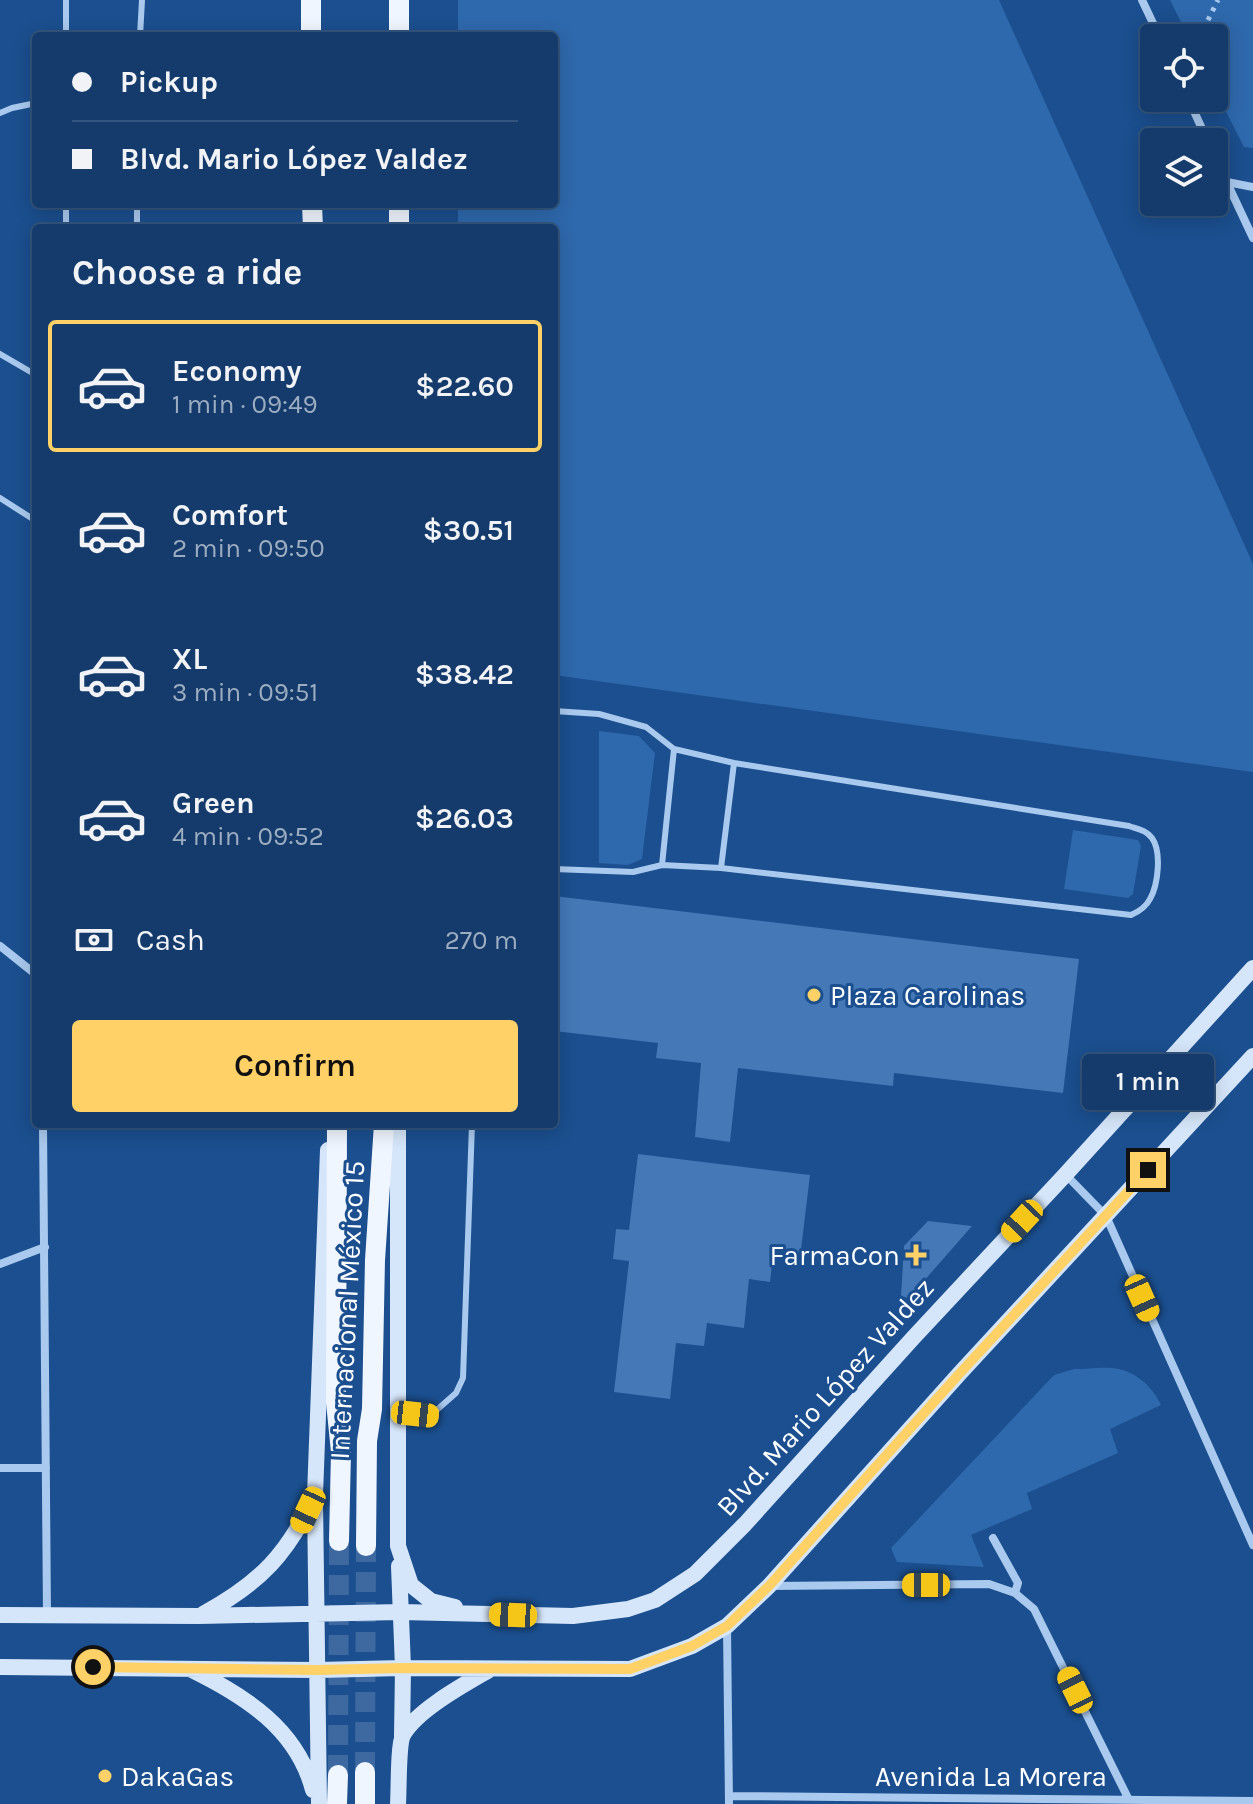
<!DOCTYPE html>
<html lang="en">
<head>
<meta charset="utf-8">
<style>
	:root { --surface:#143b6b; --page:#214673; --text:#f1f3f6; --muted:#9dadc1; --line:#33557e; --accent:#ffd166 }
	body { margin:0; font-family:Karla,sans-serif; background:var(--page); color:var(--text); height:100vh; display:flex; flex-direction:column; font-size:30px; white-space:nowrap }
	* { box-sizing:border-box; margin:0 }
	p { font-size:26px; color:var(--muted) }
	.icon { flex:none; width:44px; height:44px; fill:none; stroke:currentColor; stroke-width:2; stroke-linecap:round; stroke-linejoin:round }
	.map { position:relative; flex:1; overflow:hidden }
	.sheet { position:absolute; left:32px; top:224px; width:526px; height:904px; display:flex; flex-direction:column; background:var(--surface); border-radius:8px; box-shadow:0 4px 20px #0003,0 0 0 2px var(--line) }
	.sheet>* { flex:none }
	.guide { position:absolute; left:32px; top:32px; width:526px; height:176px; border-radius:8px; box-shadow:0 4px 20px #0003,0 0 0 2px var(--line); display:grid; align-content:center; height:176px; padding:0 40px; background:var(--surface) }
	.controls { position:absolute; left:1140px; top:24px; display:grid; gap:16px }
	.controls a { display:grid; place-items:center; width:88px; height:88px; border-radius:8px; background:var(--surface); box-shadow:0 4px 20px #0003,0 0 0 2px var(--line); font-size:40px }
	.end { position:absolute; width:36px; height:36px; margin:-18px; border:10px solid #ffd166; background:#111; box-shadow:0 0 0 4px #111 }
	.from { border-radius:50% }
	.bubble { position:absolute; height:56px; border-radius:8px; background:var(--surface); box-shadow:0 4px 20px #0003,0 0 0 2px var(--line); font-size:26px; font-weight:600; line-height:56px; text-align:center }
	.car { position:absolute; width:24px; height:48px; margin:-24px -12px; border-radius:10px; box-shadow:0 0 6px 2px #0007; background:linear-gradient(#f5c518 24%,#345 0 40%,#f5c518 0 76%,#345 0 86%,#f5c518 0) }
	.guide b { display:flex; align-items:center; gap:28px; height:76px; font-size:30px }
	.guide b+b { border-top:2px solid var(--line) }
	.guide i { width:20px; height:20px; background:var(--text) }
	ul { padding:0; list-style:none }
	li { display:flex; align-items:center; gap:24px; height:132px; margin:0 16px 12px; padding:0 24px; border:4px solid transparent; border-radius:8px }
	li div { flex:1 }
	li b { display:block; font-size:30px }
	li em { font-style:normal; font-weight:600 }
	li.current { border-color:var(--accent) }
	li>.icon { width:72px; height:72px; stroke-width:1.5 }
	h2 { padding:0 40px; font-size:36px; line-height:96px }
	.pay { display:flex; align-items:center; gap:20px; height:88px; padding:0 40px; font-size:30px }
	.pay p { margin-inline-start:auto }
	.button { display:flex; gap:16px; margin-top:auto; padding:16px 40px }
	.button a { flex:1; height:92px; border-radius:8px; background:var(--accent); color:#111; font-size:32px; font-weight:600; line-height:92px; text-align:center }
	.map>svg:first-child { display:block }
	.green { fill:#2e69ad }
	.building { fill:#4478b7 }
	.lines { fill:none; stroke-linecap:round; stroke-linejoin:round }
	.primary-tunnel { stroke:#3d69a0; stroke-width:20; stroke-dasharray:20 10; stroke-linecap:butt }
	.path { stroke:#a9c9ee; stroke-width:5; stroke-dasharray:4 6; stroke-linecap:butt }
	.lane { stroke:#a9c9ee; stroke-width:6 }
	.street { stroke:#a9c9ee; stroke-width:8 }
	.secondary { stroke:#d6e6fa; stroke-width:16 }
	.primary { stroke:#f0f6ff; stroke-width:20 }
	.route { stroke:#ffd166; stroke-width:10 }
	.poi-dot { fill:#ffd166; stroke:#1b4f8f; stroke-width:3 }
	.labels { text-anchor:middle; dominant-baseline:central; stroke-width:6; stroke-linejoin:round; paint-order:stroke }
	.poi-label { font-size:28px; fill:#fff; stroke:#1b4f8f; text-anchor:start }
	.street-label { font-size:28px; fill:#fff; stroke:#1b4f8f }
</style>
</head>
<body>
<div class="map">
<svg width="1253" height="1804" viewBox="0 0 1253 1804">
	<rect width="100%" height="100%" fill="#1b4f8f"/>
	<path class="green" d="M458,0H999L1253,564V772L554,675V228H458V204H554V36H458Z
		M1170,0H1253V148L1244,147L1214,88V38H1189Z
		M599,731L639,736L655,753L642,859L628,865L599,863Z
		M1073,830L1138,840L1141,846L1133,894L1128,898L1064,889Z
		M1074,1369C1087,1369 1107,1366 1119,1369C1138,1373 1154,1389 1161,1405L1110,1429L1118,1453L1027,1493L1032,1509L971,1535L984,1567L897,1562L891,1548L1054,1375Z"/>
	<path class="building" d="M554,896L1079,959L1063,1093L894,1073L893,1086L738,1068L730,1142L695,1137L701,1063L656,1058L658,1043L554,1031Z
		M638,1154L810,1175L800,1258L773,1255L770,1282L749,1279L744,1328L707,1323L704,1346L676,1343L670,1399L614,1392L629,1261L613,1259L616,1229L629,1230Z
		M928,1221L972,1226L909,1298L901,1296L904,1246Z"/>
	<g class="lines">
		<path class="primary-tunnel" d="M365,1772L366,1546
			M338,1775L339,1541"/>
		<path class="path" d="M1199,38L1218,0"/>
		<path class="lane" d="M66,36V0
			M140,36L142,0
			M0,113L12,108L36,103
			M66,204V228
			M137,228V204
			M0,354L36,375
			M0,498L36,521
			M554,711L599,714L646,727L674,749L734,763L1129,826C1138,829 1146,830 1152,838C1162,852 1158,885 1150,899C1146,907 1138,912 1131,915L721,868L662,865L633,872L554,869
			M662,865L674,749
			M721,868L734,763
			M399,1412L431,1415L456,1393L463,1378L472,1124"/>
		<path class="street" d="M1142,0L1160,38
			M1188,98L1208,142
			M1214,155L1253,238
			M1227,182L1253,187
			M0,946L34,973L36,977
			M43,1124L47,1615
			M1066,1175L1106,1216L1253,1545
			M0,1264L45,1247
			M0,1468H46
			M993,1538L1018,1583L1015,1593
			M770,1586L989,1584L1015,1593L1034,1609L1129,1800
			M727,1627L729,1804
			M729,1796L1253,1801"/>
		<path class="secondary" d="M398,1124V1546L411,1585L431,1601L455,1607
			M315,1501L319,1804
			M399,1566L403,1668L402,1736
			M203,1614C260,1583 288,1554 315,1495L328,1150
			M0,1615L199,1616L401,1612L573,1616L628,1609L655,1600L695,1574L745,1524L913,1338L1065,1175L1253,968
			M0,1667L318,1670L403,1668L630,1669L692,1646L727,1626L769,1586L960,1373L1253,1056
			M192,1670C245,1696 297,1729 313,1790
			M398,1804C399,1790 398,1745 403,1735C417,1710 465,1684 489,1670"/>
		<path class="primary" d="M311,0V36
			M399,0V36
			M312,204L313,228
			M399,204V228
			M337,1124L336,1402L341,1452L339,1541
			M366,1546L367,1441L372,1409L375,1260L384,1124
			M337,1804L338,1775
			M365,1804V1772"/>
	</g>
	<g class="lines">
		<path class="route" d="M93,1667L318,1670L403,1668L630,1669L692,1646L727,1626L769,1586L960,1373L1148,1170"/>
	</g>
	<g class="poi-dot">
		<circle cx="814" cy="995" r="8"/>
		<path d="M912 1243h8v8h8v8h-8v8h-8v-8h-8v-8h8z"/>
		<circle cx="105" cy="1776" r="8"/>
	</g>
	<g class="labels">
		<g class="poi-label">
			<text x="830" y="995">Plaza Carolinas</text>
			<text x="900" y="1255" text-anchor="end">FarmaCon</text>
			<text x="121" y="1776">DakaGas</text>
		</g>
		<g class="street-label">
			<text transform="translate(347 1310) rotate(-87)">Internacional México 15</text>
			<text transform="translate(825 1397) rotate(-48)">Blvd. Mario López Valdez</text>
			<text x="991" y="1776">Avenida La Morera</text>
		</g>
	</g>
</svg>
<div class="controls">
<a><svg class="icon" aria-label="locate" viewBox="0 0 24 24"><circle cx="12" cy="12" r="6"/><path d="M12 2v4M12 18v4M2 12h4M18 12h4"/></svg></a>
<a><svg class="icon" aria-label="layers" viewBox="0 0 24 24"><path d="M12 4l9 5-9 5-9-5zM3 14l9 5 9-5"/></svg></a>
</div>
<i class="end from" style="left:93px;top:1667px"></i>
<i class="end" style="left:1148px;top:1170px"></i>
<div class="bubble" style="left:1082px;top:1054px;width:132px">1 min</div>
<i class="car" style="left:1022px;top:1221px;rotate:223deg"></i>
<i class="car" style="left:1142px;top:1298px;rotate:156deg"></i>
<i class="car" style="left:415px;top:1414px;rotate:96deg"></i>
<i class="car" style="left:308px;top:1510px;rotate:205deg"></i>
<i class="car" style="left:926px;top:1585px;rotate:270deg"></i>
<i class="car" style="left:513px;top:1615px;rotate:272deg"></i>
<i class="car" style="left:1075px;top:1690px;rotate:334deg"></i>
<div class="guide">
<b><i class="from"></i>Pickup</b>
<b><i></i>Blvd. Mario López Valdez</b>
</div>
<section class="sheet">
<h2>Choose a ride</h2>
<ul>
<li class="current"><svg class="icon" aria-label="car" viewBox="0 0 24 24"><path d="M5 17H2v-5l4-1 3-4h7l3 4 3 1v5h-3M9 17h6M6 11h13"/><circle cx="7" cy="17" r="2"/><circle cx="17" cy="17" r="2"/></svg><div><b>Economy</b><p>1 min · 09:49</p></div><em>$22.60</em></li>
<li><svg class="icon" aria-label="car" viewBox="0 0 24 24"><path d="M5 17H2v-5l4-1 3-4h7l3 4 3 1v5h-3M9 17h6M6 11h13"/><circle cx="7" cy="17" r="2"/><circle cx="17" cy="17" r="2"/></svg><div><b>Comfort</b><p>2 min · 09:50</p></div><em>$30.51</em></li>
<li><svg class="icon" aria-label="car" viewBox="0 0 24 24"><path d="M5 17H2v-5l4-1 3-4h7l3 4 3 1v5h-3M9 17h6M6 11h13"/><circle cx="7" cy="17" r="2"/><circle cx="17" cy="17" r="2"/></svg><div><b>XL</b><p>3 min · 09:51</p></div><em>$38.42</em></li>
<li><svg class="icon" aria-label="car" viewBox="0 0 24 24"><path d="M5 17H2v-5l4-1 3-4h7l3 4 3 1v5h-3M9 17h6M6 11h13"/><circle cx="7" cy="17" r="2"/><circle cx="17" cy="17" r="2"/></svg><div><b>Green</b><p>4 min · 09:52</p></div><em>$26.03</em></li>
</ul>
<div class="pay"><svg class="icon" aria-label="cash" viewBox="0 0 24 24"><path d="M3 7h18v10H3z"/><circle cx="12" cy="12" r="2"/></svg>Cash<p>270 m</p></div>
<div class="button"><a>Confirm</a></div>
</section>
</div>
</body>
</html>
